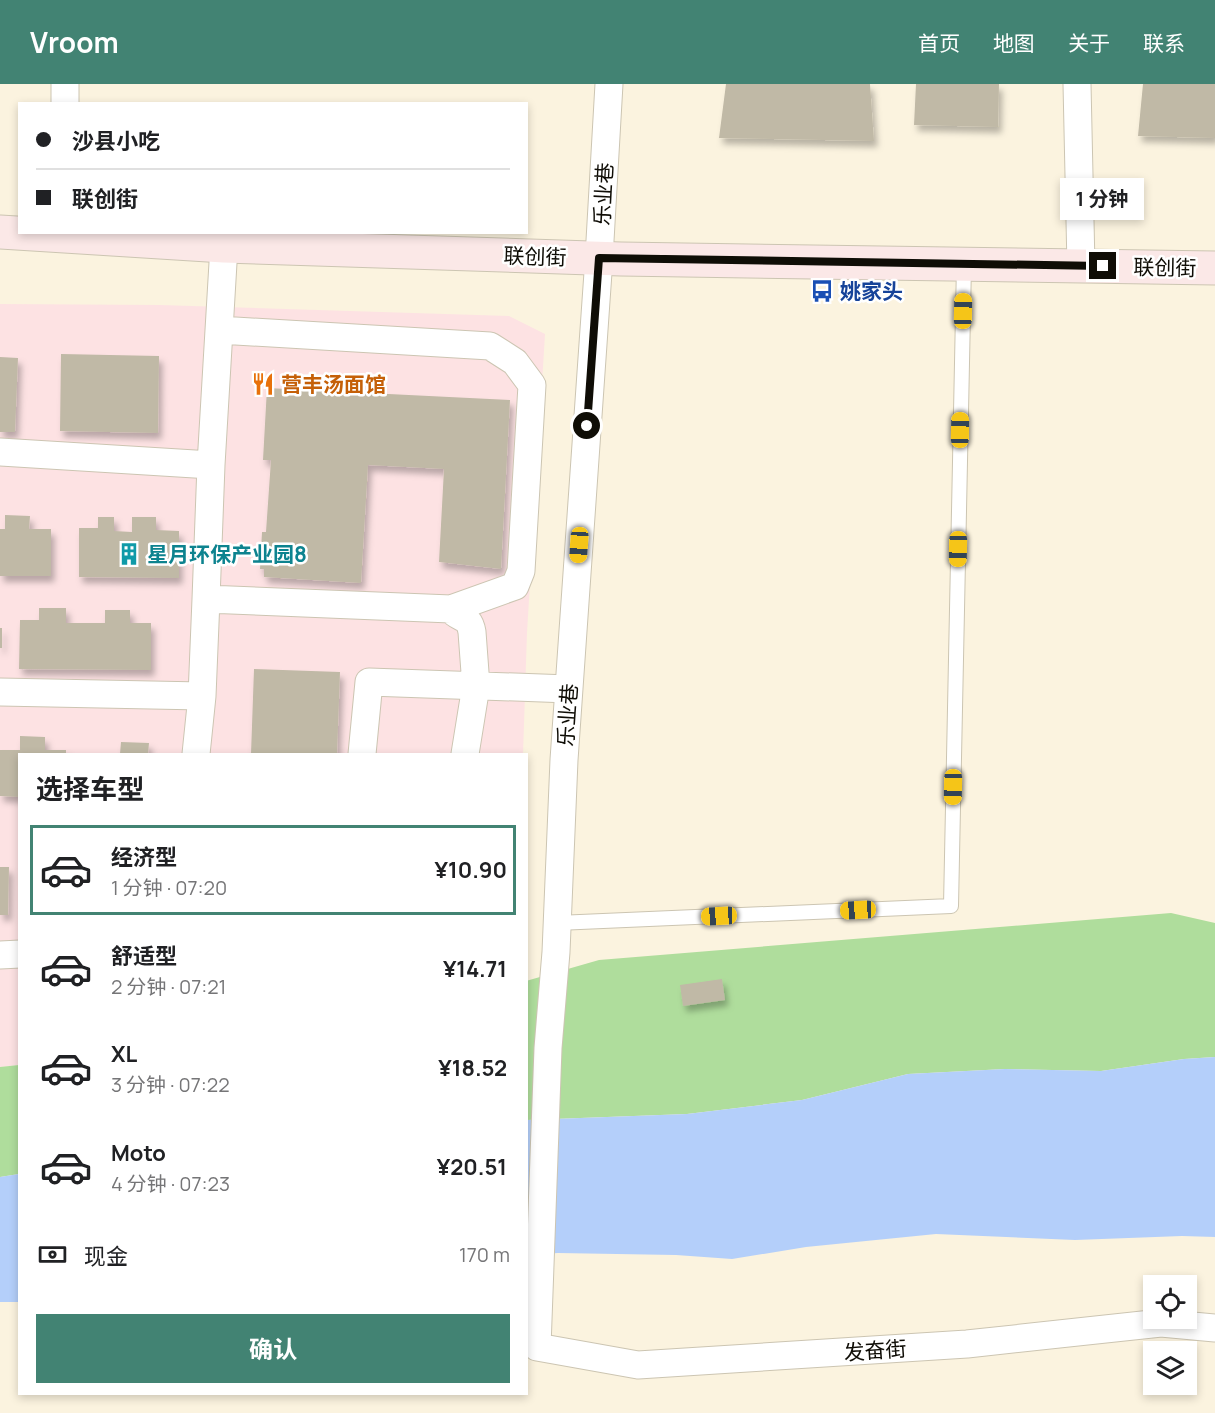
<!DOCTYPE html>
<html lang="zh">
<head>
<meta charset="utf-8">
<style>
	:root { --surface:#fff; --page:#f2f2f2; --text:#202124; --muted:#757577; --line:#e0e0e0; --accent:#428373 }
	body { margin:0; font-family:Manrope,"Noto Sans SC",sans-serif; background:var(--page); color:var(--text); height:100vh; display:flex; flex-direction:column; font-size:22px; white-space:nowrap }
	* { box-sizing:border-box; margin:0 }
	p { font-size:20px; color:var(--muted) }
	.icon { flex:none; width:33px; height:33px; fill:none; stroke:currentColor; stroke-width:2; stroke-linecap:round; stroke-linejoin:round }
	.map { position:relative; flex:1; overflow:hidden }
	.side { position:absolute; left:18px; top:669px; width:510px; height:642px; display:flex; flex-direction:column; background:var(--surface); border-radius:0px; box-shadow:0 3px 9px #0003 }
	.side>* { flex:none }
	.hud { position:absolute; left:18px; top:18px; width:510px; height:132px; border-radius:0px; box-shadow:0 3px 9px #0003; display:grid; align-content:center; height:132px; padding:0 18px; background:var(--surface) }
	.tools { position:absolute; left:1143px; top:1191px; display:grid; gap:12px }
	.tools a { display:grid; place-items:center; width:54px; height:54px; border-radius:0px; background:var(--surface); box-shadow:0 3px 9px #0003; font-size:30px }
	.end { position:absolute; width:27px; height:27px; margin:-14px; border:8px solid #0f0d06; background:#fff; box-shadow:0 0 0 3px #fff }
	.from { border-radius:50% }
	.bubble { position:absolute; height:42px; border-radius:0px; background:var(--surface); box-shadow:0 3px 9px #0003; font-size:20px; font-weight:700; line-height:42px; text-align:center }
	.car { position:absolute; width:18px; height:36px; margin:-18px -9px; border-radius:8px; box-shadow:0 0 4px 2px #0007; background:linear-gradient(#f5c518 24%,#345 0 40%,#f5c518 0 76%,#345 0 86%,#f5c518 0) }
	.hud b { display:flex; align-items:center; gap:21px; height:57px; font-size:22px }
	.hud b+b { border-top:2px solid var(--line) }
	.hud i { width:15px; height:15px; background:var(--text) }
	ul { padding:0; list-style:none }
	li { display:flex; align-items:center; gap:18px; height:90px; margin:0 12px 9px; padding:0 6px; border:3px solid transparent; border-radius:0px }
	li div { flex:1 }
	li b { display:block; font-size:22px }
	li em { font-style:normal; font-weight:700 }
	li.on { border-color:var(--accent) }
	li>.icon { width:54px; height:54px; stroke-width:1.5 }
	h2 { padding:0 18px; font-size:27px; line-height:72px }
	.pay { display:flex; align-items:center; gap:15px; height:66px; padding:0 18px; font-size:22px }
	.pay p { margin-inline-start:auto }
	.action { display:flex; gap:12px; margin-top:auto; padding:12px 18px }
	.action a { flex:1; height:69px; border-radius:0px; background:var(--accent); color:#fff; font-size:24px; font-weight:700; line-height:69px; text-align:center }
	header { display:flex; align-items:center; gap:36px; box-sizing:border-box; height:84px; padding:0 30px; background:var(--accent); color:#fff }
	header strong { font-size:28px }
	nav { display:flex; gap:33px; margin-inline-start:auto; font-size:21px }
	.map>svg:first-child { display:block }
	.industrial { fill:#fde2e3 }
	.green { fill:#afdd9c }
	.water { fill:#b4cffa }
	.building { fill:#c0b9a6; filter:url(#shadow) }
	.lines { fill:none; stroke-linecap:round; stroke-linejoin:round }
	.lane-casing { stroke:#ccc5b2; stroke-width:16 }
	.street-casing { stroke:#ccc5b2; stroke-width:29 }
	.secondary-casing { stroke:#ccc5b2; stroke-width:35 }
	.lane { stroke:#fff; stroke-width:14 }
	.street { stroke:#fff; stroke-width:27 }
	.secondary { stroke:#fbe8e7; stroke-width:33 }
	.route { stroke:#0f0d06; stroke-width:8 }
	.labels { text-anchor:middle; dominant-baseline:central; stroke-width:5; stroke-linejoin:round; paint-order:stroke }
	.street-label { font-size:21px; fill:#0f0d06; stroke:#fff }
	.transit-label { font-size:21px; font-weight:bold; fill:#164399; stroke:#fff; text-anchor:start }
	.food-label { font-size:21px; font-weight:bold; fill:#c56008; stroke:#fff; text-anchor:start }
	.culture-label { font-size:21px; font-weight:bold; fill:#0d838f; stroke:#fff; text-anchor:start }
</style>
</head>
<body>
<header>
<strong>Vroom</strong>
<nav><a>首页</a><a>地图</a><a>关于</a><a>联系</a></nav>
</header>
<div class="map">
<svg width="1215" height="1329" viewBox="0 0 1215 1329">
	<defs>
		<filter id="shadow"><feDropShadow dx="3.5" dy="6" stdDeviation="3" flood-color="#0004"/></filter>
	</defs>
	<rect width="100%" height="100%" fill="#fbf3df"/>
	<path class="industrial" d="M0,220L160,221L509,232L545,250L527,549L523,670H20L19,981L0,983Z"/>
	<path class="green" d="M1171,829L1215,839V973L1184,975L1101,987L1005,985L908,990L802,1016L687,1030L527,1036L526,897L599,876Z
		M19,981V1090L0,1093V983Z"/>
	<path class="water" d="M1215,973V1153L1182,1152L1075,1156L936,1150L806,1163L732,1175L676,1171L558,1169L527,1171V1036L687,1030L802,1016L908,990L1005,985L1101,987L1184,975Z
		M19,1090V1218H0V1093Z"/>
	<path class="building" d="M726,0H870L874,57L719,54Z
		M916,0H999L998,43L914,41Z
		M1143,0H1215V54L1138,52Z
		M61,270L159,272L158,349L60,347Z
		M0,273L18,274L15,348H0Z
		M267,304L510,316L501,485L439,478L444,385L368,381L361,499L264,493V485H260L262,448H266L271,376H263Z
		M5,431L30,432L29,445H51V492H0V445H5Z
		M98,433H114V447L132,448V433H156V446L179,447V494L79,493V444H98Z
		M39,524H66V539H105V526H130V539H151V586L19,585L20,536H39Z
		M0,544H2V564H0Z
		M254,585L340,588L337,670H251Z
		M20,652L45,653V666H66V670H20V713L0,712V666H20Z
		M121,658L149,659L148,670H120Z
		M0,783H9L8,831H0Z
		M722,895L725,916L683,922L680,901Z"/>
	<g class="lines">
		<g class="lane-casing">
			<path id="lane" d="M557,839L951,822L964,180"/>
		</g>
		<g class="street-casing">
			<path id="street" d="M609,0L599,174L564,676L556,868L548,964L537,1263L638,1281L967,1260L1161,1239L1215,1244
				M1077,0L1081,182
				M65,20V0
				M219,246L490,262L515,278L532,301L521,487L515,502L451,525
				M0,368L211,381L206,515
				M211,381L224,162
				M0,608L202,612
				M196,670L202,612L206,515L451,525C459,536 469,530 472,548L476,602L465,670
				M362,670L369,598L569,605
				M0,871L20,870"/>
		</g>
		<g class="secondary-casing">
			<path id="secondary" d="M0,148L224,162L621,175L1215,184"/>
		</g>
		<use href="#lane" class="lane"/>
		<use href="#street" class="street"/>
		<use href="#secondary" class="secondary"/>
	</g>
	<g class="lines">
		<path class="route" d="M587,342L599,174L1103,182"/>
	</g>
	<defs>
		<g id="bus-bare" transform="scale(1.8)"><path d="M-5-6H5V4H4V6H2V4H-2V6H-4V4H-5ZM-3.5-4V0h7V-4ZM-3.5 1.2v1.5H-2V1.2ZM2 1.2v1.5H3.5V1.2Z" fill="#1a4fb4" stroke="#fff" stroke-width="2.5" paint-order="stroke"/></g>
		<g id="restaurant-bare" transform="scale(1.8)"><path d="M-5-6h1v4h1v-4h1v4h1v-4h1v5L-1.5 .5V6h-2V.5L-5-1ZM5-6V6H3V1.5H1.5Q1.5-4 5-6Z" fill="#e8710a" stroke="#fff" stroke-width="2.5" paint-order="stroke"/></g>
		<g id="building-bare" transform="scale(1.8)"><path d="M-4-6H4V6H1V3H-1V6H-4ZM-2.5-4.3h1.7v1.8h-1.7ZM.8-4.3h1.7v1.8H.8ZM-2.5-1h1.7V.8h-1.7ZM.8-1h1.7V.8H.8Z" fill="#0f9aa8" stroke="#fff" stroke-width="2.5" paint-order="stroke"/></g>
	</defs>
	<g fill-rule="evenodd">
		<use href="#bus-bare" x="822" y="207"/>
		<use href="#restaurant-bare" x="263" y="300"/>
		<use href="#building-bare" x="129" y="470"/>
	</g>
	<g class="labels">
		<g class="street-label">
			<text transform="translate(603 110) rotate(-87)">乐业巷</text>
			<text transform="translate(535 172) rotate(2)">联创街</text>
			<text transform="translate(1165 183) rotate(1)">联创街</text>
			<text transform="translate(567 631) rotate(-86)">乐业巷</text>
			<text transform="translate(875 1266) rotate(-4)">发奋街</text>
		</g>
		<g class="transit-label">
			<text x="840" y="207">姚家头</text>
		</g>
		<g class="food-label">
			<text x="281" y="300">营丰汤面馆</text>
		</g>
		<g class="culture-label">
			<text x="147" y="470">星月环保产业园8</text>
		</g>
	</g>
</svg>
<div class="tools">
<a><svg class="icon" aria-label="locate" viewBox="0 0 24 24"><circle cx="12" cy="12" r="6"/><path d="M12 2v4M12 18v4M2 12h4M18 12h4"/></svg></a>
<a><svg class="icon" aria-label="layers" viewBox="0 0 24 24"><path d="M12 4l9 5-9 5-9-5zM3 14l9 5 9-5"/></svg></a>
</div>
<i class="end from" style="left:587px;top:342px"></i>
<i class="end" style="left:1103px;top:182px"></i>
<div class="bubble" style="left:1060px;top:94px;width:84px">1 分钟</div>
<i class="car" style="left:963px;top:227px;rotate:1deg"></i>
<i class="car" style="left:960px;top:346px;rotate:1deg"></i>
<i class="car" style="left:579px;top:461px;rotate:184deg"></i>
<i class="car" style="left:958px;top:465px;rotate:181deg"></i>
<i class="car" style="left:953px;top:703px;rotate:181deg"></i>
<i class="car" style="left:858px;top:826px;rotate:267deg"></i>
<i class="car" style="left:719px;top:832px;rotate:267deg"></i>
<div class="hud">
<b><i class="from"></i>沙县小吃</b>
<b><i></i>联创街</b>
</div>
<section class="side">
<h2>选择车型</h2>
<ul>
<li class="on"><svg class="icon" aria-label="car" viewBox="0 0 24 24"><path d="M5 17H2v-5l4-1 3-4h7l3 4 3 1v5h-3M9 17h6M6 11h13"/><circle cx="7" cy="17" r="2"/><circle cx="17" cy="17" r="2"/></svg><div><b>经济型</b><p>1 分钟 · 07:20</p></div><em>¥10.90</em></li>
<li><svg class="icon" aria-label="car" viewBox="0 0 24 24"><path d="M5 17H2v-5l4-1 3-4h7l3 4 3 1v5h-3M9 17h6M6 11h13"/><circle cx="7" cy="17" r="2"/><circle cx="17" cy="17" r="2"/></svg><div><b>舒适型</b><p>2 分钟 · 07:21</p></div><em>¥14.71</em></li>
<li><svg class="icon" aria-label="car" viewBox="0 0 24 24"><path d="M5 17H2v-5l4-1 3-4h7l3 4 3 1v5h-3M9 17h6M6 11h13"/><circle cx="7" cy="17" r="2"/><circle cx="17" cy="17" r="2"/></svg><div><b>XL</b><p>3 分钟 · 07:22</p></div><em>¥18.52</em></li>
<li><svg class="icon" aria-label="car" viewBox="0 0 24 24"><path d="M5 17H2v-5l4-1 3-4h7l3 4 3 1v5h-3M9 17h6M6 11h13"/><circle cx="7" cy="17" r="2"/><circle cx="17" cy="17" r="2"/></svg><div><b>Moto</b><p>4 分钟 · 07:23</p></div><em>¥20.51</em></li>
</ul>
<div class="pay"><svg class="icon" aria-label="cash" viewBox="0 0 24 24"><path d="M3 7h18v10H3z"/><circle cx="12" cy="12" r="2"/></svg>现金<p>170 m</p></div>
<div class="action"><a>确认</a></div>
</section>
</div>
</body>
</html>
